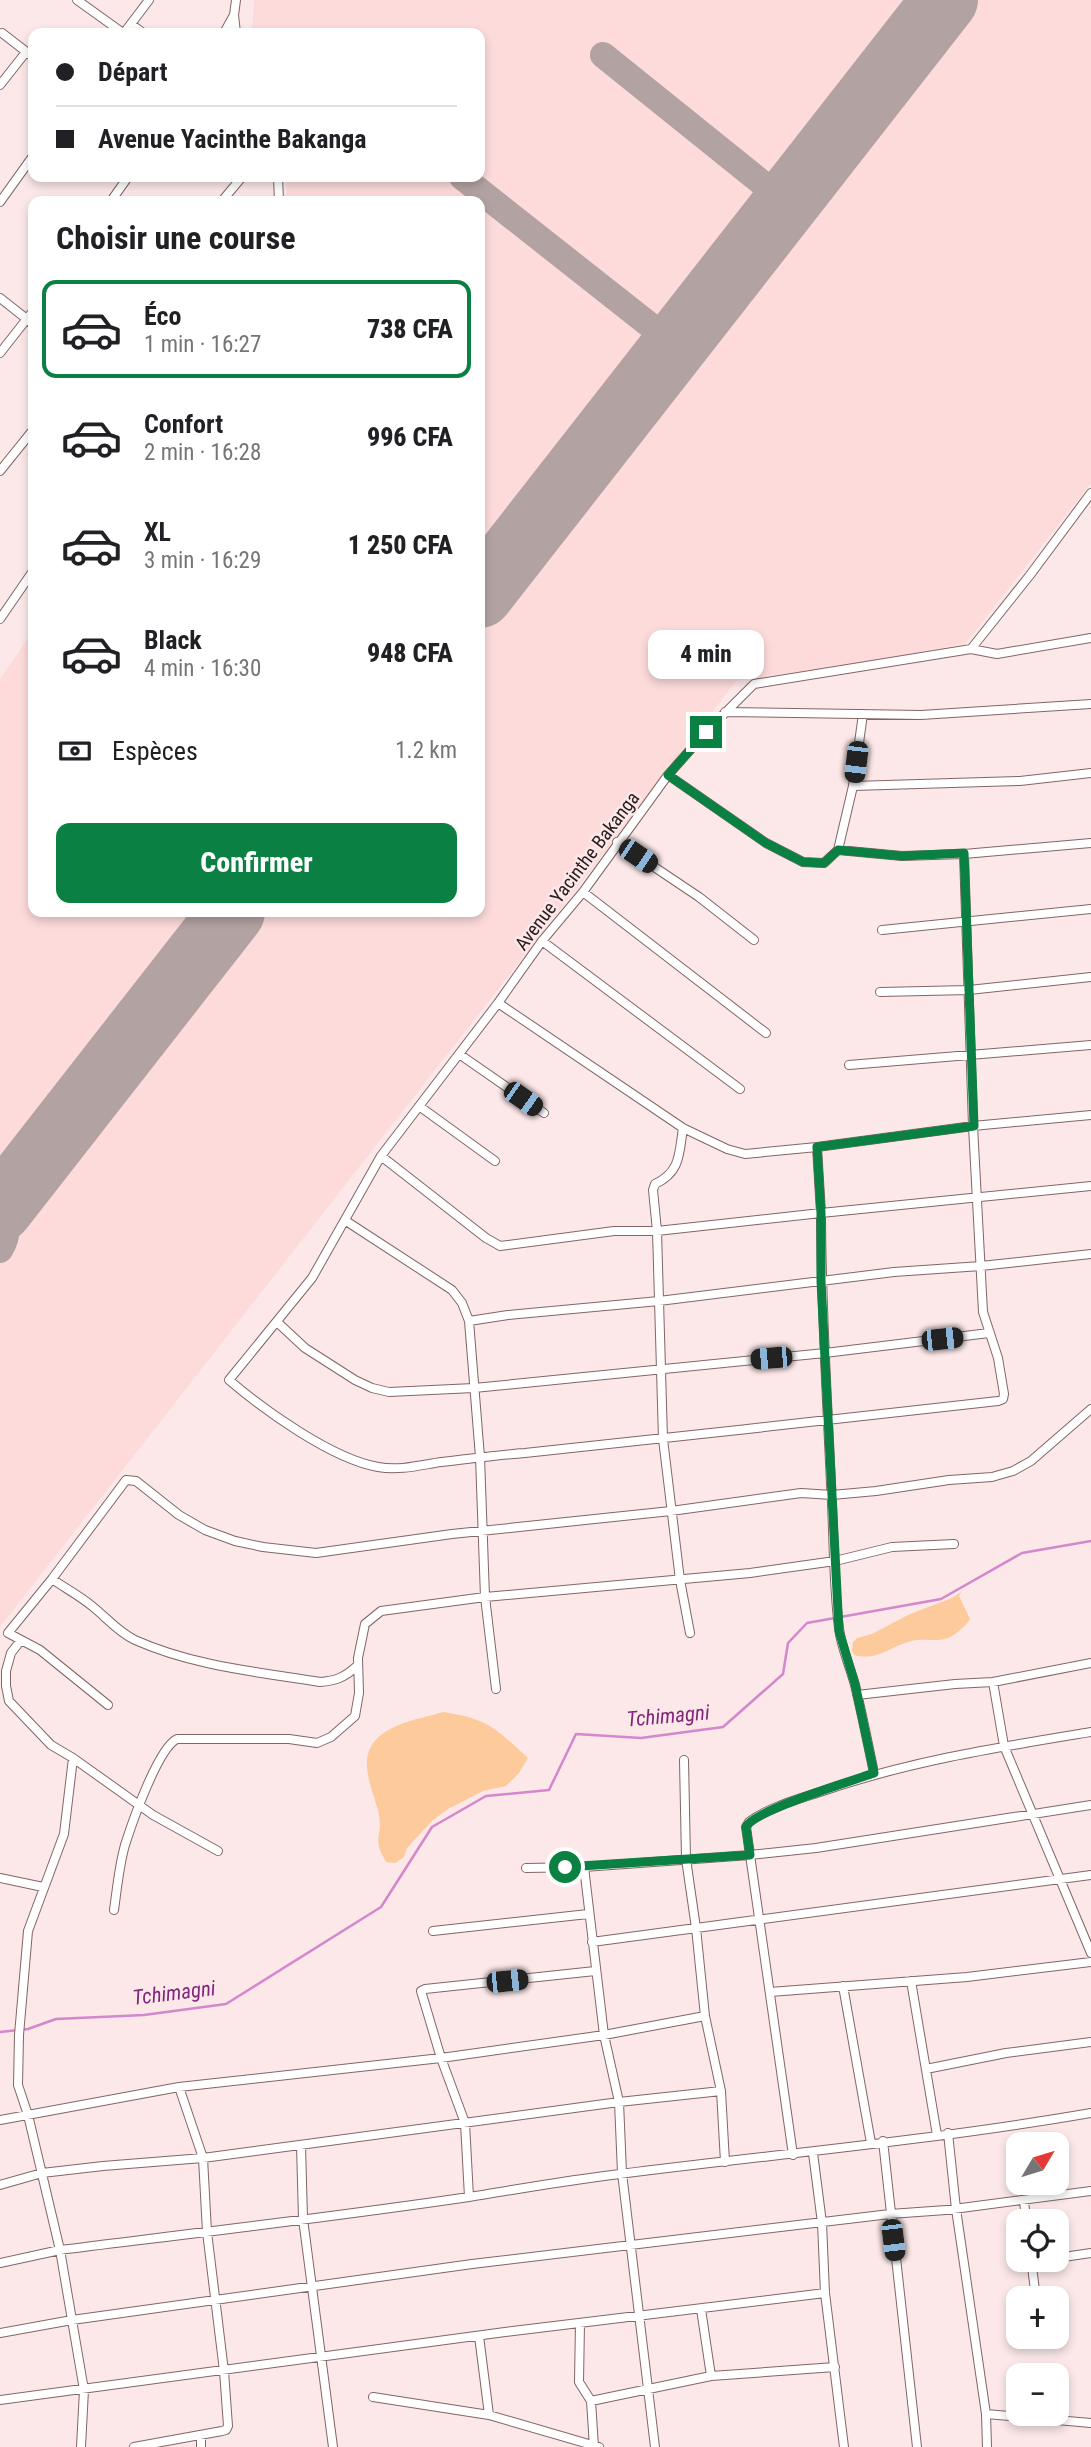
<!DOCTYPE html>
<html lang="fr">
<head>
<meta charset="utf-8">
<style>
	:root { --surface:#fff; --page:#f6f6f6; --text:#202124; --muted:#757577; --line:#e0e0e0; --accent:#0b8043 }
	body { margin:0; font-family:"Roboto Condensed",sans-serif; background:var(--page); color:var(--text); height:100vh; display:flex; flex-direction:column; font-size:26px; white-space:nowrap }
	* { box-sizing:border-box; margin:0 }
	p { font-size:23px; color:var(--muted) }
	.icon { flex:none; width:38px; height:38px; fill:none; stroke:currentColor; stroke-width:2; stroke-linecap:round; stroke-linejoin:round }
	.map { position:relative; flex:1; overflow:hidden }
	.side { position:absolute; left:28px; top:196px; width:457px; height:721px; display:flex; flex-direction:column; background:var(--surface); border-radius:14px; box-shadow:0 4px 10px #0003 }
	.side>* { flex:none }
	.banner { position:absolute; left:28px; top:28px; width:457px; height:154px; border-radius:14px; box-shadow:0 4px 10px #0003; display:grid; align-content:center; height:154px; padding:0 28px; background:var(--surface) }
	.needle { width:46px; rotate:52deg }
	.tools { position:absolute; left:1006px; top:2132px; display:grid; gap:14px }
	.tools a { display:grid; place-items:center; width:63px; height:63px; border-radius:14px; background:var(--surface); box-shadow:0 4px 10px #0003; font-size:35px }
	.end { position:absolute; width:32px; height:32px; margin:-16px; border:9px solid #0b8043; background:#fff; box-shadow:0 0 0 4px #fff }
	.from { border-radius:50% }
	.bubble { position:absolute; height:49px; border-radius:14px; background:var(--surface); box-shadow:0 4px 10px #0003; font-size:23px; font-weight:800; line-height:49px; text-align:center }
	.car { position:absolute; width:21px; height:42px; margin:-21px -10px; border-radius:9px; box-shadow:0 0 5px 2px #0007; background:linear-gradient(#222 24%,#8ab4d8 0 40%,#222 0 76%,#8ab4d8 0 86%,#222 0) }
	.banner b { display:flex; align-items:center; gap:24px; height:66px; font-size:26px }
	.banner b+b { border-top:2px solid var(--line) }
	.banner i { width:18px; height:18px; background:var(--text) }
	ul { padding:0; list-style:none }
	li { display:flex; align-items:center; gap:21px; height:98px; margin:0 14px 10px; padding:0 14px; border:4px solid transparent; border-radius:14px }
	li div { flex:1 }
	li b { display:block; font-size:26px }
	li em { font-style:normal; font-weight:800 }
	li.selected { border-color:var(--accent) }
	li>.icon { width:63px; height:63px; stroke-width:1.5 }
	h2 { padding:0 28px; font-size:32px; line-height:84px }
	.pay { display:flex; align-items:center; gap:18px; height:77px; padding:0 28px; font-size:26px }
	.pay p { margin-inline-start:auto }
	.button { display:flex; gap:14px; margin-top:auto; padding:14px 28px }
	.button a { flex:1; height:80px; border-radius:14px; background:var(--accent); color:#fff; font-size:28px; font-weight:800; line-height:80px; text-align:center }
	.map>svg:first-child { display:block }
	.built { fill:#fddbdb }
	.green { fill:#fcca9b }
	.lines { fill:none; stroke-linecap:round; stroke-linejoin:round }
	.stream { stroke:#d387cc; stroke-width:2.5 }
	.taxiway { stroke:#b3a2a2; stroke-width:26 }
	.runway { stroke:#b3a2a2; stroke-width:66 }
	.minor-casing { stroke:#826666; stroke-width:10 }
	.minor { stroke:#fff; stroke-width:8 }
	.route { stroke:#0b8043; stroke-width:9 }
	.labels { text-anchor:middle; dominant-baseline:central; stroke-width:5; stroke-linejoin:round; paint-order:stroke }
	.street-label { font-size:19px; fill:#281c1c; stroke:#fce8e8 }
	.water-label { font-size:21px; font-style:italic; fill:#7f267a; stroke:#fce8e8 }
</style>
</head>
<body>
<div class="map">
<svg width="1091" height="2447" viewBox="0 0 1091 2447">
	<rect width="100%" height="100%" fill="#fce8e8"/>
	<path class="built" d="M254,0H1091V483L966,643L869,662L736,681L638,810L0,1627V679L33,631V912H480V201H286L287,177H480V33H252Z"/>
	<path class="green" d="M961,1592L959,1596L970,1619C965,1627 957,1633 950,1637C941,1642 926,1639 917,1640C893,1643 880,1662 854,1655L852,1651L853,1642L857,1638L872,1634L910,1614L952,1598Z
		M443,1712C489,1719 495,1728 528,1758L519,1773L506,1786L483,1791L448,1809L433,1820L407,1848L404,1857L395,1863L386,1862C371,1836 383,1839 379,1815C376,1800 368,1783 367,1767C365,1726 414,1721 443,1712Z"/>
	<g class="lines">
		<path class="stream" d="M0,2032L28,2029L56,2019L144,2015L226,2004L381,1907L432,1827L486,1796L549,1790L576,1734L641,1738L723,1727L783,1674L788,1643L807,1623L941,1599L1022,1553L1091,1541"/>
		<path class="taxiway" d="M603,55L787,203
			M462,177L675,345
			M0,1179L36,1162
			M0,1250C10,1235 7,1221 3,1204"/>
		<path class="runway" d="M480,595L945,0
			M0,1209L232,912"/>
		<g class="minor-casing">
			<path id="minor" d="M77,0L123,33
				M236,0L234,15L236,33
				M131,24L143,33
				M2,33L33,57
				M124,33L149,0
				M224,33L234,15
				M0,85L26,52
				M278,177L279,201
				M111,201L128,177
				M222,201L242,177
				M0,202L33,156
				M0,298L33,324
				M0,353L33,311
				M0,471L33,430
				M0,619L33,571
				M971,649L997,654L1091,638
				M725,712L921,715L1091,704
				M668,775L766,843L803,862L824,863L838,850L853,786L863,714
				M853,786L1020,781L1091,773
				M617,842L699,897L754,940
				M838,850L902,856L964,854L1091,843
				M964,854L973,1126L1091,1115
				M583,892L766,1033
				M882,930L1091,909
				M542,941L740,1089
				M880,992L969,990L1091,977
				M459,1054L544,1113
				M849,1065L1091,1045
				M419,1106L495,1161
				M683,1128C679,1153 681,1172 655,1184L653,1190L657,1231L663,1439L680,1580L690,1633
				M817,1147L745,1154L727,1149L683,1128L498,1003L542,941L583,892L668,775L706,732L754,684L971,649L1030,575L1091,493
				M381,1156L498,1003
				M346,1221L452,1290L462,1303L469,1321L480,1457L485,1597L496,1689
				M469,1321L508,1315L659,1301L894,1272L981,1266L1091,1254
				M277,1322L305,1348L355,1380L372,1388L389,1392L474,1388L825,1353L989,1333
				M52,1579C65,1588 80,1596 92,1606C107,1618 118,1632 135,1640C193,1666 258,1672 320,1682C336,1681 345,1677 357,1666
				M21,1640L11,1653L6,1671V1686L9,1701L51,1745L73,1758L153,1815L218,1851
				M993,1682L1004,1746L1091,1953
				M857,1695L955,1684L993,1682L1091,1663
				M108,1705L40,1650L8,1633L52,1579L126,1480L136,1481L179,1515L205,1530L235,1541L263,1547L316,1553L452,1534L671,1511L801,1493L832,1495L876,1491L949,1480L992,1477L1013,1471L1031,1461L1091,1409
				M73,1758L64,1834L28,1931L19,2035L18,2085L28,2115L60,2250L84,2390L81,2447
				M684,1760L686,1859L696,1928L705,2016L721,2091L725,2162
				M874,1773C868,1744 862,1714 855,1685C850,1666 841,1647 839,1628C833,1581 834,1532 831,1484C827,1394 821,1303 821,1213L657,1231H614L500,1246L486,1238L381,1156L312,1278L229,1380C264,1410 332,1459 378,1467C399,1471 421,1465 441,1462C469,1459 497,1455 525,1453C683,1437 840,1418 998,1401L1003,1399L1004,1394L998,1358L983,1312L973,1126L817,1147L821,1213L1091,1186
				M584,1867L604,2035L619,2102L622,2173L655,2447
				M526,1868L584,1867L750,1855L816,1848L1091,1805
				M0,1878L43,1887
				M114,1910C117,1889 119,1866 125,1845C132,1823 158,1748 177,1739H289L317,1743L331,1737L355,1716L359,1693L358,1658L365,1624L381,1611L485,1597L750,1573L835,1561L892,1547L954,1544
				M433,1931L588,1914
				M592,1942L1091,1875
				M911,1981L937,2135
				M843,1986L871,2143
				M770,1992L967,1977L1091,1962
				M926,2069L1006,2053L1091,2042
				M0,2120L179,2087L441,2058L604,2035L705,2016
				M948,2133L956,2209L986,2414L987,2447
				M883,2141L917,2447
				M301,2145L303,2219L333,2447
				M813,2153L822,2223L825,2293L844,2447
				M793,2155L746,1827L749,1822C769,1807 799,1799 823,1791C910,1761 1000,1747 1091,1732
				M0,2185L42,2173L103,2166L203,2158L619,2102L721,2091
				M469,2197L465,2123L441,2058L421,1991L425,1989L595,1971
				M1024,2200L1026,2221
				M1057,2258L1091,2253
				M1031,2259L1036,2298
				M1031,2261L1046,2259
				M0,2263L60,2250C197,2233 333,2217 469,2197C519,2189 569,2180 620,2174C777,2154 935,2140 1091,2113
				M701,2309L711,2376L835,2367
				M580,2323L579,2382L591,2401L594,2447
				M0,2333L72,2320L472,2264L890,2214L946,2210L1091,2191
				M479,2336L489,2415
				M373,2397L489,2415L599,2447
				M0,2400L505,2332L825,2293
				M591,2401L711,2376
				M986,2414L1091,2423
				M201,2435V2447
				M134,2447L222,2431L226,2430L228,2426L224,2371L207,2232L203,2158L179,2087"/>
		</g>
		<use href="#minor" class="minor"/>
	</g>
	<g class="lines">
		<path class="route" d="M565,1867L750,1855L746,1827C754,1810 852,1781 874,1773L855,1684L839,1631L821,1281V1213L817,1147L974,1126L964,853L902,856L838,850L824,863L803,862L766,843L668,775L706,732"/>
	</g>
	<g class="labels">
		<g class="street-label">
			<text transform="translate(577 871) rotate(-53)">Avenue Yacinthe Bakanga</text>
		</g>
		<g class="water-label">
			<text transform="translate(668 1716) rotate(-5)">Tchimagni</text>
			<text transform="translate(174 1993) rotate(-7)">Tchimagni</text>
		</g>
	</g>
</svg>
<div class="tools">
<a><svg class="needle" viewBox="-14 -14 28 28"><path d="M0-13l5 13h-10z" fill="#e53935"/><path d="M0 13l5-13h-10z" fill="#757577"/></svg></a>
<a><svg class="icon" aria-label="locate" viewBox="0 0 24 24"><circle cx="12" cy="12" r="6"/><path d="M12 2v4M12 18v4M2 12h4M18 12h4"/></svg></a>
<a>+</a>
<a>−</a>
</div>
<i class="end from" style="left:565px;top:1867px"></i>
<i class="end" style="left:706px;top:732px"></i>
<div class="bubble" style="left:648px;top:630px;width:116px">4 min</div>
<i class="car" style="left:856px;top:762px;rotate:187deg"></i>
<i class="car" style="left:638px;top:856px;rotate:124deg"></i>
<i class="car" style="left:523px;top:1099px;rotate:125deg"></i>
<i class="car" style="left:942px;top:1339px;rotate:84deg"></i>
<i class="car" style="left:771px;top:1358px;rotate:265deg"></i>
<i class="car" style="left:507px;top:1981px;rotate:84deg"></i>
<i class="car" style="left:893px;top:2240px;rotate:173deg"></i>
<div class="banner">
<b><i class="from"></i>Départ</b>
<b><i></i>Avenue Yacinthe Bakanga</b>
</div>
<section class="side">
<h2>Choisir une course</h2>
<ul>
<li class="selected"><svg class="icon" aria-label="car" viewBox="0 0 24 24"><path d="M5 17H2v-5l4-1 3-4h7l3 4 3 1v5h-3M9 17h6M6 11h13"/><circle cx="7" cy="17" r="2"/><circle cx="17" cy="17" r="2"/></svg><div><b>Éco</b><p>1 min · 16:27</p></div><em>738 CFA</em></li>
<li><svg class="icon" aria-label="car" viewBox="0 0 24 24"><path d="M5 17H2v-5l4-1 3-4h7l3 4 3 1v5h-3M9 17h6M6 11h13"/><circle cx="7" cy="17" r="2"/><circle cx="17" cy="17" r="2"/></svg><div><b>Confort</b><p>2 min · 16:28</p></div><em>996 CFA</em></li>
<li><svg class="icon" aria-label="car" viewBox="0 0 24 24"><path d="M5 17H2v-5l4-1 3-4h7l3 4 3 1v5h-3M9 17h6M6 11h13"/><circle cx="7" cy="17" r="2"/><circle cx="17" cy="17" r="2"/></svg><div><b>XL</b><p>3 min · 16:29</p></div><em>1 250 CFA</em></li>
<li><svg class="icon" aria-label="car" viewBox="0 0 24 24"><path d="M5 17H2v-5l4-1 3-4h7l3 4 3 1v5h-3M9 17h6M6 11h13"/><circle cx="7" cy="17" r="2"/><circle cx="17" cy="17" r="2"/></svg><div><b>Black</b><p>4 min · 16:30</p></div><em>948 CFA</em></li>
</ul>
<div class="pay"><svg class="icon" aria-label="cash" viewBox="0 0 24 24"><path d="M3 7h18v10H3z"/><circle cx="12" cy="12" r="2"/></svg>Espèces<p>1.2 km</p></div>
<div class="button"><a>Confirmer</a></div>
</section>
</div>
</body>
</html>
